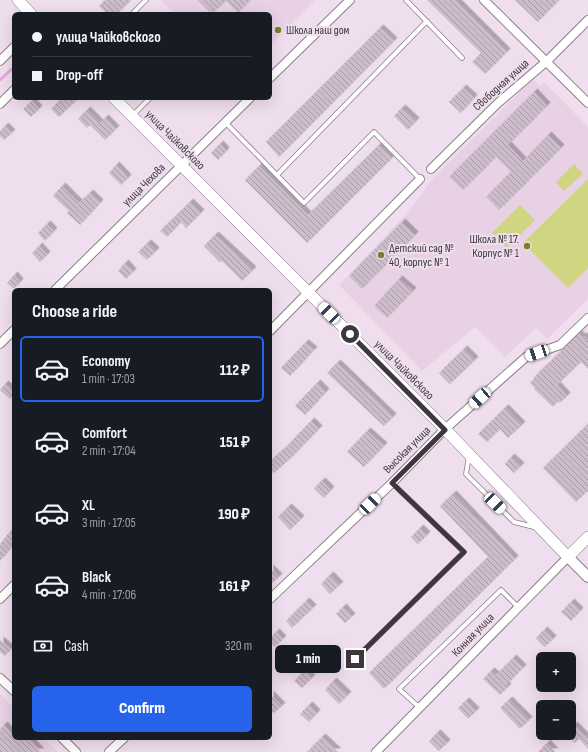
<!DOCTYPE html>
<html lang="en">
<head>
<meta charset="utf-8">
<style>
	:root { --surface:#171b24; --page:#242831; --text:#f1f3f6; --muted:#9ea1a6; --line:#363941; --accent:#2563eb }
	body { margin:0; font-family:"Sofia Sans Condensed",sans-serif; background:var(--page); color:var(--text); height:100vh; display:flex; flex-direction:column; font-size:15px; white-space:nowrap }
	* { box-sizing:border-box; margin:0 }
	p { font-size:13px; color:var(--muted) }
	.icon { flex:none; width:22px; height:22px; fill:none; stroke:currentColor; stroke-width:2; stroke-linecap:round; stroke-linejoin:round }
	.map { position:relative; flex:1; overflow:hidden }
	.drawer { position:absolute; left:12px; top:288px; width:260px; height:452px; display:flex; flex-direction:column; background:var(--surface); border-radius:6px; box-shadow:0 4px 16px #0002 }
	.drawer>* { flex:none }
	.banner { position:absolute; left:12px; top:12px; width:260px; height:88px; border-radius:6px; box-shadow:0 4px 16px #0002; display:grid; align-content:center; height:88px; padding:0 20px; background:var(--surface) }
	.buttons { position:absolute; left:536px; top:652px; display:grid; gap:8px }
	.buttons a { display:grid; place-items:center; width:40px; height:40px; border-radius:6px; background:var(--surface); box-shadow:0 4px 16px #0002; font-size:20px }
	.end { position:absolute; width:18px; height:18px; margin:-9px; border:5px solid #3e383e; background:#fff; box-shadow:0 0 0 2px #fff }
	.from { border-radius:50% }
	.bubble { position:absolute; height:28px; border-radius:6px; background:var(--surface); box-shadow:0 4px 16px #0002; font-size:13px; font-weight:800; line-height:28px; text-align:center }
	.car { position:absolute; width:12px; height:24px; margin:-12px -6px; border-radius:5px; box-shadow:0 0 3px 1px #0007; background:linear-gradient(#fff 24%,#345 0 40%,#fff 0 76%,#345 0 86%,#fff 0) }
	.banner b { display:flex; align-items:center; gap:14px; height:38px; font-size:15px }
	.banner b+b { border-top:1px solid var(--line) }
	.banner i { width:10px; height:10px; background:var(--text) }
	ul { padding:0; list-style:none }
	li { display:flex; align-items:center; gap:12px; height:66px; margin:0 8px 6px; padding:0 12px; border:2px solid transparent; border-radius:6px }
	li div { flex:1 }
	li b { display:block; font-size:15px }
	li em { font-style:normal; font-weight:800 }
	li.active { border-color:var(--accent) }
	li>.icon { width:36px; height:36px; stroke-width:1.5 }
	h2 { padding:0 20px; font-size:18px; line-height:48px }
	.pay { display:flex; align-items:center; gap:10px; height:44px; padding:0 20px; font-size:15px }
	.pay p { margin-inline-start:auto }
	.button { display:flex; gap:8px; margin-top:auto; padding:8px 20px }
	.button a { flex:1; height:46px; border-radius:6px; background:var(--accent); color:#fff; font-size:16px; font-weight:800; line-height:46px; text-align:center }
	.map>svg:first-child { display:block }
	.built { fill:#e8d0e5 }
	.green { fill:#d0d581 }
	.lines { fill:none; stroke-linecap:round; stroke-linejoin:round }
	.stream { stroke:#e9a1e4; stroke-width:3 }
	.building { fill:url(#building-back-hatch); filter:url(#shadow) }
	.service-casing { stroke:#8c7d8b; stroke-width:5.5 }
	.minor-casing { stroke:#8c7d8b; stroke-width:10 }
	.tertiary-casing { stroke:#8c7d8b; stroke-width:12 }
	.secondary-casing { stroke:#8c7d8b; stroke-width:12 }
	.service { stroke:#fff; stroke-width:4 }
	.minor { stroke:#fff; stroke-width:8 }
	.tertiary { stroke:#fff; stroke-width:10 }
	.secondary { stroke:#fff; stroke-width:11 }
	.route { stroke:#3e383e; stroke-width:5 }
	.poi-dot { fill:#7c7f29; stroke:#efdeed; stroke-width:1.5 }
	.labels { text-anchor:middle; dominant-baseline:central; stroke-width:4; stroke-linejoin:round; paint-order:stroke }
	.poi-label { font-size:12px; fill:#3e383e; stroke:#efdeed; text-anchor:start }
	.street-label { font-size:12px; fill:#3e383e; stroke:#efdeed }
</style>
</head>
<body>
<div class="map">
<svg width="588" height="752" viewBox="0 0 588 752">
	<defs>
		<pattern id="building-back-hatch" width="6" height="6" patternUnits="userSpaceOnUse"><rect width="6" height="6" fill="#cdbccb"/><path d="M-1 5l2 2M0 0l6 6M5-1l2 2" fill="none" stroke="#a89aa6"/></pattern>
		<filter id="shadow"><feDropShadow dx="3.5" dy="-3.5" stdDeviation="0" flood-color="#0004"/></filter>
	</defs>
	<rect width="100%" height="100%" fill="#efdeed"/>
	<path class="built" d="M161,0H315L270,45V14H175Z
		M533,79L540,86L545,83L588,127V299L547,339L536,328L505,357L475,327L422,371L339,285L399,222L418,199L434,177Z
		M0,694L14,708V738H44L58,752H0Z"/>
	<path class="green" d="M574,164L583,174L564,191L556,182Z
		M588,179V268L568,288L523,243Z
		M520,205L535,220L507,248L492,233Z"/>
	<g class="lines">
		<path class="stream" d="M0,80L14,67"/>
	</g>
	<path class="building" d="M105,0H131L117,14H107L99,6Z
		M198,0H251L238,13L226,1L212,14Z
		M427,0H455L507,52L485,74L472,62L481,53Z
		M515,0H559L538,22Z
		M380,28L394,41L279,157L266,142Z
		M463,88L474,98L461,113L449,102Z
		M534,92L547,106L508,145L523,161L548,135L561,148L499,210L486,197L511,172L496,157L463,190L449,177Z
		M62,98H79L59,117L51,109Z
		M32,101L39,109L31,117L23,109Z
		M402,108L416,121L408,130L394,116Z
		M87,110L100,123L105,118L116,129L105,140L90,125L87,128L78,119Z
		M5,126L12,133L4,140L0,136V131Z
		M220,144L226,151L218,160L211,153Z
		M379,145L392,158L307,243L245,180L259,166L308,215Z
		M116,165L128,178L121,185L109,173Z
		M62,186L79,203L90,193L100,203L80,225L67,213L69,211L53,196Z
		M190,202L201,213L186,228L181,222L167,237L160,231Z
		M402,222L415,235L362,289L349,276Z
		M47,224L54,231L45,241L38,233Z
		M215,235L253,270L242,281L222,261L220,262L204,246Z
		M148,243L156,251L147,260L138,252Z
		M39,246L47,255L40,262L32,253Z
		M125,263L133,272L126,279L118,271Z
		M14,275L20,282L14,289L7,283Z
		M399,279L413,291L387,318L374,306Z
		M579,334L582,337L584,336L588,340V369L581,362L557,385L567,396L560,403L558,401L553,407L534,389L535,388L530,383L535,378L534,377Z
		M305,343L314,350L290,376L281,368Z
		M464,349L475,360L450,384L439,373Z
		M337,363L393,417L384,426L327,373Z
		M317,383L326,392L305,415L295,406Z
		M5,384L14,392V395L10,399L0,390Z
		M505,408L522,425L508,438L500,429L487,442L478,434Z
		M311,421L319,429L292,457L274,473L270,468V461L289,445H288Z
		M588,424V491L576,502L543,468Z
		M367,431L384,446L364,467L347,452Z
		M511,457L521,466L514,473L505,464Z
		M322,481L331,490L324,498L314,488Z
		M453,494L515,559L384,689L369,673L488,557L440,506Z
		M288,507L301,519L290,530L278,517Z
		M14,527V544L0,561V544Z
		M420,528L427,535L418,544L411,537Z
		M270,568L279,577L270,585Z
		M330,575L340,585L330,594L321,584Z
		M306,601L313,608L292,628L286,621Z
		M571,602L580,611L571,621L561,612Z
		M343,607L352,617L345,623L336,614Z
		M544,630L553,639L545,647L536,638Z
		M276,632L283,639L275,647L270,642V638Z
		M0,640L11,649L5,656L0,652Z
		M513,658L523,668L506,685L508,687L500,695L483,679L491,671L496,675Z
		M304,671L312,678L302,688L294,681Z
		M333,681L348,695L339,704L325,690Z
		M270,694L282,706L274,713L270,709Z
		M509,700L529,720L520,729L500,708Z
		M466,701L476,711L468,719L458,708Z
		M309,705L317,713L309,722L300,714Z
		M4,725L14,736V738H28L41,752H0V729Z
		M574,725L588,739V749L579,739L575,743L566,735V733H569V730Z
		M437,733L447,743L439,751L429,741Z
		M322,737L338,752H307Z
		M547,743L555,752H538Z"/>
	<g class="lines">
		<g class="service-casing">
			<path id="service" d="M406,0L462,58
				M132,14L146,0
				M132,116L150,98
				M225,122L304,203L374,132L420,179
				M277,175L427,21
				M469,456L466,474L514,522L534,527
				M355,659L464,552L392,483
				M420,708L399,689L501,590L518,607"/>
		</g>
		<g class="minor-casing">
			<path id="minor" d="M484,0L588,103
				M0,61L14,47
				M270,78L350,0
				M0,104L14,90
				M431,169L498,103L547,61L588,20
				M55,290L250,98
				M270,331L420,179
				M0,344L14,330
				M0,599L14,585
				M270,599L392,483L445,429L526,357L560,345L588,318
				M0,678L14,691
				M62,738L76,752
				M109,752L124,738
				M376,752L568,557"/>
		</g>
		<g class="tertiary-casing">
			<path id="tertiary" d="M568,557L588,577"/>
		</g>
		<g class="secondary-casing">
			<path id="secondary" d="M18,0L31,14
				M114,98L445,429L568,557L588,537"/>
		</g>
		<use href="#service" class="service"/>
		<use href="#minor" class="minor"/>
		<use href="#tertiary" class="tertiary"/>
		<use href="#secondary" class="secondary"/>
	</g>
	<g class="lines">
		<path class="route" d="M350,334L445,430L392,483L464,552L355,659"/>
	</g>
	<g class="poi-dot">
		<circle cx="278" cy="30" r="4"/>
		<circle cx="527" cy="246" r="4"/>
		<circle cx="381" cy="255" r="4"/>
	</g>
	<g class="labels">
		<g class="poi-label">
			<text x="286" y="30">Школа наш дом</text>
			<text x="519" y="239" text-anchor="end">Школа № 17.<tspan x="519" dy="14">Корпус № 1</tspan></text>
			<text x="389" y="248">Детский сад №<tspan x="389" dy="14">40, корпус № 1</tspan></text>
		</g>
		<g class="street-label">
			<text transform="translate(501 85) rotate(-42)">Свободная улица</text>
			<text transform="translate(175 140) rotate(45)">улица Чайковского</text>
			<text transform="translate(144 185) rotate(-45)">улица Чехова</text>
			<text transform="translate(404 370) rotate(45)">улица Чайковского</text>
			<text transform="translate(407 450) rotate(-45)">Высокая улица</text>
			<text transform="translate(473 635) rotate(-46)">Конная улица</text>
		</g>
	</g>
</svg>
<div class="buttons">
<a>+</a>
<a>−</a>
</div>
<i class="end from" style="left:350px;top:334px"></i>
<i class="end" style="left:355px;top:659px"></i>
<div class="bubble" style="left:275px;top:645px;width:66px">1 min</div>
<i class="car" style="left:329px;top:313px;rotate:315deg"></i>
<i class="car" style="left:537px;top:353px;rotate:251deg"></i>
<i class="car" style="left:480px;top:398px;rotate:228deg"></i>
<i class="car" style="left:495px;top:503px;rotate:134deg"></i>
<i class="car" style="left:370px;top:504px;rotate:46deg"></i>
<div class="banner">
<b><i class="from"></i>улица Чайковского</b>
<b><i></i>Drop-off</b>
</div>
<section class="drawer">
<h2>Choose a ride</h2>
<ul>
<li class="active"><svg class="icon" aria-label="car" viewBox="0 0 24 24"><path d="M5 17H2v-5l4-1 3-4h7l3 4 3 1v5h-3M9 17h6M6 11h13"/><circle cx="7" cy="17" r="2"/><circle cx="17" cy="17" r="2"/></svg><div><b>Economy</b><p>1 min · 17:03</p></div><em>112 ₽</em></li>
<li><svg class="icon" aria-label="car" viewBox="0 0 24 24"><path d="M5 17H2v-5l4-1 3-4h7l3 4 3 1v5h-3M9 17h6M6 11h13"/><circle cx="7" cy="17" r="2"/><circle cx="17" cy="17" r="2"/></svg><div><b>Comfort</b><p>2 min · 17:04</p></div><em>151 ₽</em></li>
<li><svg class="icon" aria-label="car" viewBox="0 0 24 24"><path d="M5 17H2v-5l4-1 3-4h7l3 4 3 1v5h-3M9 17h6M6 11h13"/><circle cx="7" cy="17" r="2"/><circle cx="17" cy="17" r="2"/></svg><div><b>XL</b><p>3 min · 17:05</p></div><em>190 ₽</em></li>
<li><svg class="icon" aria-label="car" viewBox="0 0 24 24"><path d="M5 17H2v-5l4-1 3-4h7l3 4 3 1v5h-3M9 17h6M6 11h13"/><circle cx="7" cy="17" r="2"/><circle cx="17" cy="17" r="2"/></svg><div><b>Black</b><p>4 min · 17:06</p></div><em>161 ₽</em></li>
</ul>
<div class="pay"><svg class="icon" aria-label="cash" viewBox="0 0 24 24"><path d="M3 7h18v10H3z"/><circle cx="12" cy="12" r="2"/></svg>Cash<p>320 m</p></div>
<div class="button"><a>Confirm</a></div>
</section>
</div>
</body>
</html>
